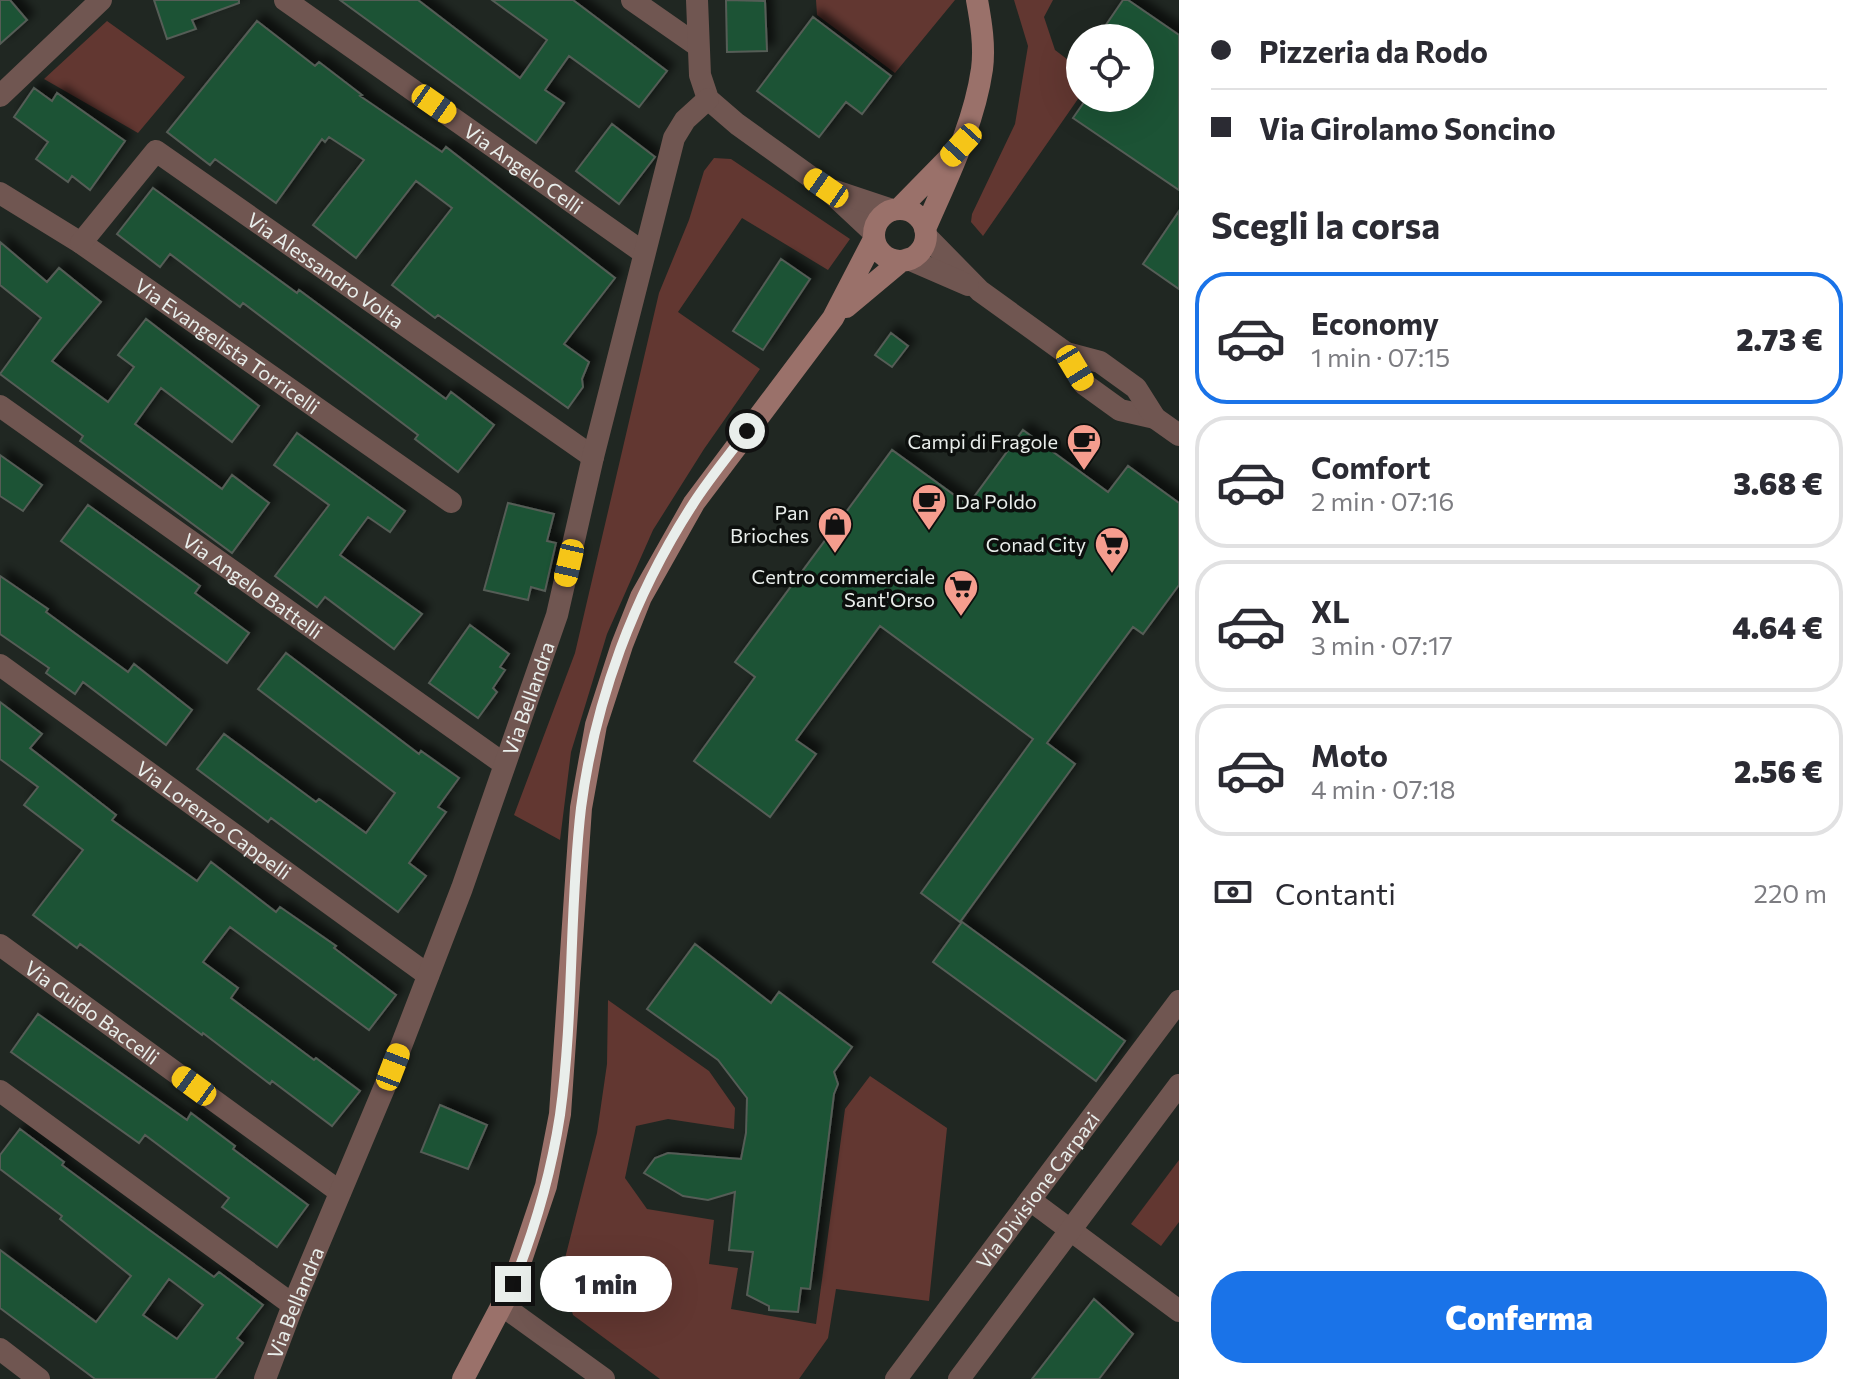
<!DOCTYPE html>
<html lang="it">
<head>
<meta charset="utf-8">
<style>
	:root { --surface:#fff; --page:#f7f7f7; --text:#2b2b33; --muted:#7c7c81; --line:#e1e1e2; --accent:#1a73e8 }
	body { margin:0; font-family:Commissioner,sans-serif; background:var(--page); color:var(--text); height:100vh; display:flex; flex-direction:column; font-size:30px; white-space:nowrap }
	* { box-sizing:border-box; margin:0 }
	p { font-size:26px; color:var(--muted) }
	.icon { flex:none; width:44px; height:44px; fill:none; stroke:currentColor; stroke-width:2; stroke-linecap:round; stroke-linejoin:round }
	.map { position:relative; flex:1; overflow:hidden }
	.details { display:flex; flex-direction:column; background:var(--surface); width:680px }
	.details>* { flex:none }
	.hud { display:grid; align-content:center; height:176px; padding:0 32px; background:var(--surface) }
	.controls { position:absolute; left:1066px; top:24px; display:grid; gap:16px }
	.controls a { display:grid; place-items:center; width:88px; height:88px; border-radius:50%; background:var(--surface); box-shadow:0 8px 32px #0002; font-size:40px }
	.end { position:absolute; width:36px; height:36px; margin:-18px; border:10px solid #e9eeeb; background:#111; box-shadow:0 0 0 4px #111 }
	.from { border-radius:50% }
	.bubble { position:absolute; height:56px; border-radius:28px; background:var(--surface); box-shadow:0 8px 32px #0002; font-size:26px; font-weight:800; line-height:56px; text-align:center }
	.car { position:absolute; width:24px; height:48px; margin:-24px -12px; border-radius:10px; box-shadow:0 0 6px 2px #0007; background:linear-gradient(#f5c518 24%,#345 0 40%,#f5c518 0 76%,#345 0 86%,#f5c518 0) }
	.hud b { display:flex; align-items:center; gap:28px; height:76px; font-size:30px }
	.hud b+b { border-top:2px solid var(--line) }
	.hud i { width:20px; height:20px; background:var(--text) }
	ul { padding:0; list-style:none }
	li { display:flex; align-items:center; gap:24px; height:132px; margin:0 16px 12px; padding:0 16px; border:4px solid var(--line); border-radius:32px }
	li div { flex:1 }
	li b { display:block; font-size:30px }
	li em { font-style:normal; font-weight:800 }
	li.current { border-color:var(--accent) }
	li>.icon { width:72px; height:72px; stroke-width:1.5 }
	h2 { padding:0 32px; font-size:36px; line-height:96px }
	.pay { display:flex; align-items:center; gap:20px; height:88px; padding:0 32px; font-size:30px }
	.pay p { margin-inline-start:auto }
	.primary-button { display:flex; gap:16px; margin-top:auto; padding:16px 32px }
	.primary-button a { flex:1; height:92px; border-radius:32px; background:var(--accent); color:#fff; font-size:32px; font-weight:800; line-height:92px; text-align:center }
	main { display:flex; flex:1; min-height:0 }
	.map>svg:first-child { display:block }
	.green { fill:#623731 }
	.building { fill:#1c5334; stroke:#555d57; stroke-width:2; fill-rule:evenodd; filter:url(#shadow) }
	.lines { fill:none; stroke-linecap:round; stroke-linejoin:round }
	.minor { stroke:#705651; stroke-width:22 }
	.secondary { stroke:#9a716a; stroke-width:22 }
	.route { stroke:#e9eeeb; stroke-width:10 }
	.labels { text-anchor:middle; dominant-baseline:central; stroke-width:7; stroke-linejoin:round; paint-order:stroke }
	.street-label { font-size:20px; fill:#e9eeeb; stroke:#0c0f0d }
	.poi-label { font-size:20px; fill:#e9eeeb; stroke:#0c0f0d; text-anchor:end }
</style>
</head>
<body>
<main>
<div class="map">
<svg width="1179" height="1379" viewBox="0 0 1179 1379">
	<defs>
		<filter id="shadow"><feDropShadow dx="7" dy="-7" stdDeviation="4" flood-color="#0009"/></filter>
	</defs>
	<rect width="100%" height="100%" fill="#202722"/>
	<path class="green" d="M816,0H955L895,73L817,15Z
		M1014,0H1053L1044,17L1055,50L1080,69V96L983,236L971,222L972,214L1015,124L1028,46Z
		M107,21L185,77L138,133L44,79Z
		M714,158L731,159L850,239L828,270L742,218L678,312L760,369L704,449L653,530L607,634L571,752L560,840L514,815L575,653L659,293L689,220L704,171Z
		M608,1000L709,1071L735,1108L734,1129L668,1119L636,1126L625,1178L647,1209L714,1220L709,1264L738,1268L731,1309L816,1324L845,1109L870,1076L947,1128L929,1301L836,1289L828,1338L799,1379H660L573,1315L561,1274L597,1133L607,1064Z
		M1179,1160V1222L1161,1246L1131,1224Z"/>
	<path class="building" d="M0,0H10L27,20L0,44Z
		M154,0H239V3L192,20L196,29L167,39Z
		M340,0H418L520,78L547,40L492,0H573L667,71L639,107L569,56L545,90L564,103L536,143Z
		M726,0L765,1L767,51L727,52Z
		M1123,0H1128L1179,35V190L1073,118L1087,98H1140V38H1097Z
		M813,17L891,76L862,114L846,102L819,137L757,91Z
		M257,21L315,66L319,62L362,95L360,96L442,152L446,147L615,278L564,344L589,362L582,379L583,387L568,408L438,315L435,318L392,285L452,208L416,181L356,258L313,225L364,160L329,137L325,142L322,139L276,203L215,159L210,165L167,132Z
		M34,88L52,101L57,93L125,141L90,190L72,176L68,182L36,159L48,142L14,117Z
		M612,124L655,157L619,204L576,171Z
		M153,188L297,293L299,290L446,399L451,392L494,425L458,472L415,439L418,435L243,303L240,307L170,254L160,267L117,234Z
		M1179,211V289L1143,264Z
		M0,242L47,282L59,268L101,302L52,361L108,402L134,367L118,355L146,319L259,406L232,442L161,388L135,424L222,489L232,475L269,503L232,553L80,441L83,436L0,374L41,318L0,285Z
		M781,259L810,279L763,350L733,331Z
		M891,333L908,346L892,367L875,355Z
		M1023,430L1108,492L1128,466L1179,503V585L1143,634L1133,627L1047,743L1075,764L960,922L921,893L1033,739L880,626L796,740L816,754L770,817L694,761L755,677L735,662L892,450L968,505Z
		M297,433L405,511L390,532L368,517L340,555L422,614L394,649L325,597L317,607L275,576L329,505L274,465Z
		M0,455L42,485L23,511L0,496Z
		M508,503L554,514L547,541L556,543L545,591L531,587L528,600L484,590Z
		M88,505L200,586L195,593L249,633L227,663L61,541Z
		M0,576L48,609L46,612L128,672L134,664L192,710L166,745L83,682L75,694L46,673L49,668L0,634Z
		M470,625L509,654L500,667L505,670L493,688L497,692L478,718L429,683Z
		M286,653L419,754L421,751L459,778L438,807L446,812L409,863L426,876L398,912L271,818L268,822L197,769L224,734L316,802L319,799L366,833L395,793L258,689Z
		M0,702L42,734L30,748L116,815L112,820L197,881L211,862L276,912L280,907L336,946L334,948L396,995L369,1030L230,927L203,962L238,988L231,998L314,1060L316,1058L360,1091L332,1126L272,1081L270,1084L203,1033L202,1035L80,944L77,948L33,915L83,850L24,805L38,787L0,759Z
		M962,922L1125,1041L1096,1081L933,962Z
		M695,944L771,1003L779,992L852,1047L834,1072L838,1084L834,1094L810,1289L801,1288L798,1312L769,1310V1306L747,1295L753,1252L729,1250L735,1192L708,1200L683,1196L644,1173L655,1158L668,1153L741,1159L746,1133L747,1098L718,1060L647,1009Z
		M38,1014L187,1120L191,1113L235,1146L233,1149L308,1205L277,1247L222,1207L229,1198L145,1135L139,1143L11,1052Z
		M440,1105L487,1125L468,1169L421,1152Z
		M20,1129L64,1162L62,1165L148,1229L214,1277L219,1272L263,1305L237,1338L243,1343L215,1379H95L0,1308V1250L96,1322L131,1276L60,1219L62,1216L0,1169V1155ZM169,1279L203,1305L177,1339L143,1315Z
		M1094,1299L1133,1334L1099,1379H1032Z"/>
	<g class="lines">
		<g class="minor">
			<path id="s1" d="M285,0L644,253"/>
			<path d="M632,0L698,46"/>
			<path d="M697,0L700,75L708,99L737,124L826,188L873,232"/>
			<path d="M0,96L101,0"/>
			<path d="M835,191L892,210"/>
			<path id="s2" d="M0,193L81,243L451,502"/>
			<path d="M926,236L980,291L1066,353L1084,384L1120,410L1155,418"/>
			<path id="s3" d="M81,243L156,151L593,457"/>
			<path d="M908,259L968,285"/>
			<path d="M1066,353L1100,362L1136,388L1155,418L1179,435"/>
			<path id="s4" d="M0,406L504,764"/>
			<path id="s5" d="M0,665L428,975"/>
			<path id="s6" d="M0,945L340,1192"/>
			<path d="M0,1091L293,1305"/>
			<path d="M1030,1200L1179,1311"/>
			<path d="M503,1306L604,1379"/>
			<path d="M0,1349L39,1379"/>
			<path id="s7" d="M265,1379L293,1305L393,1067L462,888L557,615L593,457L674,138L685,120L708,99"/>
			<path id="s8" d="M896,1379L1179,1001"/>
			<path d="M959,1379L1179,1085"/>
		</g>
		<path class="secondary" d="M899,209L949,158
			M874 235a26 26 0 1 1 52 0a26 26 0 1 1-52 0Z
			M925,229C947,178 974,125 982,69C985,46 981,22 977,0
			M846,307L901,261
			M463,1379L513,1284L546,1186L560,1114L581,808L596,725L622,645L641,597L694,503L833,318L874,239"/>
	</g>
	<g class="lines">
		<path class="route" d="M513,1284C535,1229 551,1174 560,1115C574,1014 569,910 581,808C595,700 634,595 693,504C709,479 729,455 747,431"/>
	</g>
	<defs>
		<g id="cafe-pin" transform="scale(1.8)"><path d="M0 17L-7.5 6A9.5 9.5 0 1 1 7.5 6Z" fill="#f59d8e" stroke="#0c0f0d"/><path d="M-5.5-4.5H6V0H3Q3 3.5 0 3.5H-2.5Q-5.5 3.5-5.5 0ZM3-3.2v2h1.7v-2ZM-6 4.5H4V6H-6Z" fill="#111"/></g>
		<g id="shop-pin" transform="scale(1.8)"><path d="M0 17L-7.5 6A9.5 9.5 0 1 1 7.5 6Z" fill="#f59d8e" stroke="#0c0f0d"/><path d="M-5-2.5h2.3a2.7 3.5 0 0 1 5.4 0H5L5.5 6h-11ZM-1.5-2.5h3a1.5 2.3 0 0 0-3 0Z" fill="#111"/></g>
		<g id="supermarket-pin" transform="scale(1.8)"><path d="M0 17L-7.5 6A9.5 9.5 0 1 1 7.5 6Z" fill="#f59d8e" stroke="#0c0f0d"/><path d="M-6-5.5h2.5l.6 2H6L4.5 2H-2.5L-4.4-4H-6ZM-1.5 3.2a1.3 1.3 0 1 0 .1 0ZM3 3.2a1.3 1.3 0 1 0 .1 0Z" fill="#111"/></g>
	</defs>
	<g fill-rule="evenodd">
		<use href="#cafe-pin" x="1084" y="441"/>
		<use href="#cafe-pin" x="929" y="501"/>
		<use href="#shop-pin" x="835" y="524"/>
		<use href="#supermarket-pin" x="1112" y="544"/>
		<use href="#supermarket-pin" x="961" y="587"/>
	</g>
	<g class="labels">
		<g class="street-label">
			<text stroke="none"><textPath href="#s1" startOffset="292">Via Angelo Celli</textPath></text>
			<text stroke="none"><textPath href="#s3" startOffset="326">Via Alessandro Volta</textPath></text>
			<text stroke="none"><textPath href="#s2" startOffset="274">Via Evangelista Torricelli</textPath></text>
			<text stroke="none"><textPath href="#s4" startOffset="310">Via Angelo Battelli</textPath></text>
			<text stroke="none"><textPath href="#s7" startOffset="730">Via Bellandra</textPath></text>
			<text stroke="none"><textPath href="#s5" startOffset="264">Via Lorenzo Cappelli</textPath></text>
			<text stroke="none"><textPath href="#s6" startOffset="114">Via Guido Baccelli</textPath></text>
			<text stroke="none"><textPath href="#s8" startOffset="236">Via Divisione Carpazi</textPath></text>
			<text stroke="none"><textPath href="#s7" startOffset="82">Via Bellandra</textPath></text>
		</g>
		<g class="poi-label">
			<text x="1058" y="441">Campi di Fragole</text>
			<text x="955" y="501" text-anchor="start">Da Poldo</text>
			<text x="809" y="512">Pan<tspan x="809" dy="23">Brioches</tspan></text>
			<text x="1086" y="544">Conad City</text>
			<text x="935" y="576">Centro commerciale<tspan x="935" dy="23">Sant'Orso</tspan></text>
		</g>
	</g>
</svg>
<div class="controls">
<a><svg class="icon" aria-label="locate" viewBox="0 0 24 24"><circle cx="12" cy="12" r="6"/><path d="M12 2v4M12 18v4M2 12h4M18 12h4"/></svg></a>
</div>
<i class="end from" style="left:747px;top:431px"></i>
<i class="end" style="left:513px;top:1284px"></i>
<div class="bubble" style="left:540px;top:1256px;width:132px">1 min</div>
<i class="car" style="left:434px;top:104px;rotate:125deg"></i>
<i class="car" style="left:961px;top:145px;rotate:222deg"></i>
<i class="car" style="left:826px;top:188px;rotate:305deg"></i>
<i class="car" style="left:1075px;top:368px;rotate:149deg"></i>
<i class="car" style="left:569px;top:563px;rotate:193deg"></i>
<i class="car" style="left:393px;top:1067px;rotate:21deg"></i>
<i class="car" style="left:194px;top:1086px;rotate:306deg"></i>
</div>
<section class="details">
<div class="hud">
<b><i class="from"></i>Pizzeria da Rodo</b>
<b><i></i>Via Girolamo Soncino</b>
</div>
<h2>Scegli la corsa</h2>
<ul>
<li class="current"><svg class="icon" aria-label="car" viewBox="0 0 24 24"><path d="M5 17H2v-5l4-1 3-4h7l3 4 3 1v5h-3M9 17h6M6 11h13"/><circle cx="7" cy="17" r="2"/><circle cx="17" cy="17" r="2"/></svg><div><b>Economy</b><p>1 min · 07:15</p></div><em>2.73 €</em></li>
<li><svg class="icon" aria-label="car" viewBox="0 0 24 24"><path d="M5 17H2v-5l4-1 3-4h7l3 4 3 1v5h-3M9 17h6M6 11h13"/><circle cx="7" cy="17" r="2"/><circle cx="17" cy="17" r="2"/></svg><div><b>Comfort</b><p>2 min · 07:16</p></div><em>3.68 €</em></li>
<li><svg class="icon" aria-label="car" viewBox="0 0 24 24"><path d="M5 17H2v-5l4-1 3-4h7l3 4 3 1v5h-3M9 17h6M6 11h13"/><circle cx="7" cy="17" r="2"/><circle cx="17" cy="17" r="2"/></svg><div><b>XL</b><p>3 min · 07:17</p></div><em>4.64 €</em></li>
<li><svg class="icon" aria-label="car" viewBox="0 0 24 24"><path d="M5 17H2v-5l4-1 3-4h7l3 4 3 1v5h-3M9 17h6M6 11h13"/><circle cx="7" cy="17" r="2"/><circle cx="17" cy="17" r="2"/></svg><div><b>Moto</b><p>4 min · 07:18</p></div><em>2.56 €</em></li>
</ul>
<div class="pay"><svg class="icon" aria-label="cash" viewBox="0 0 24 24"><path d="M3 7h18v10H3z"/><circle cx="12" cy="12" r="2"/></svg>Contanti<p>220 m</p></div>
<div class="primary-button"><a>Conferma</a></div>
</section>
</main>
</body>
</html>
